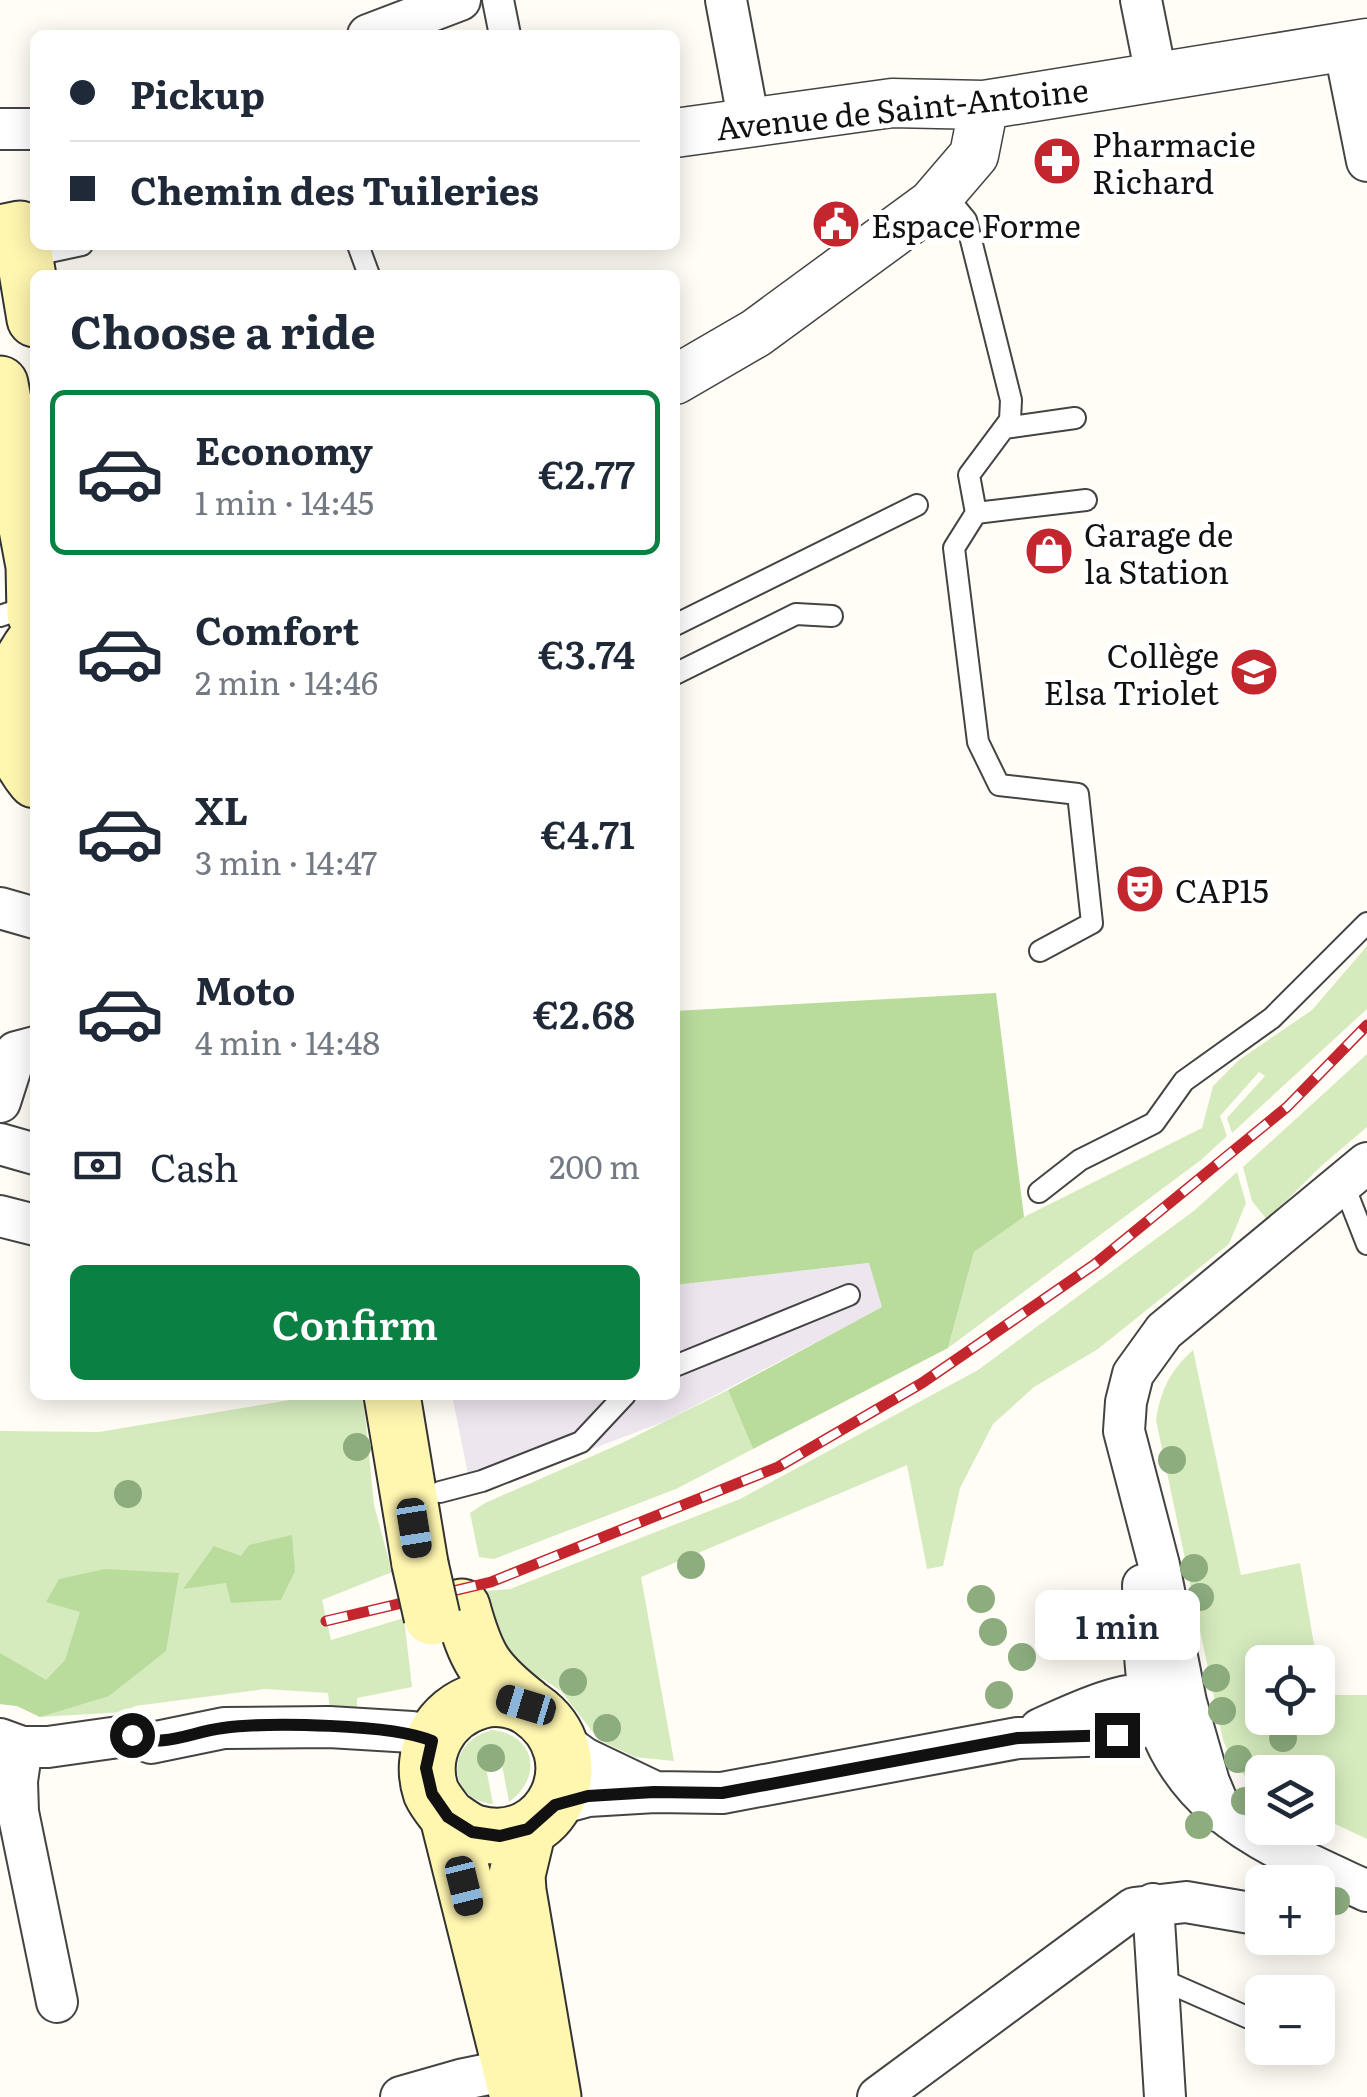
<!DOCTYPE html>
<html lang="en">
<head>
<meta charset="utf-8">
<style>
	:root { --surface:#fff; --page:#f2f2f3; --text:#1f2937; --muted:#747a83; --line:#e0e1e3; --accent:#0b8043 }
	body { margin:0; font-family:Literata,serif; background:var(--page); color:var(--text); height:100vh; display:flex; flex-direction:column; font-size:38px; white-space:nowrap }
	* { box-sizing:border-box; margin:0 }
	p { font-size:32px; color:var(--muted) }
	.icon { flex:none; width:55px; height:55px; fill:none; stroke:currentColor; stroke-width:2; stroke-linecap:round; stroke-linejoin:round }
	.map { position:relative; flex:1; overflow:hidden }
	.drawer { position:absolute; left:30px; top:270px; width:650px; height:1130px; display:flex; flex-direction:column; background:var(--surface); border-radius:15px; box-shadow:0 5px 25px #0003 }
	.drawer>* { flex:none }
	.top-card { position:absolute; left:30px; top:30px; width:650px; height:220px; border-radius:15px; box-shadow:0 5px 25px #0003; display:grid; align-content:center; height:220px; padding:0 40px; background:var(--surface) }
	.tools { position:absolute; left:1245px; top:1645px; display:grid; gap:20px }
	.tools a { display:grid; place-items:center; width:90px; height:90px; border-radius:15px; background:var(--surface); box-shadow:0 5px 25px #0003; font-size:50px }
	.end { position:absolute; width:45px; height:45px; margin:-22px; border:12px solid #111; background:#fff; box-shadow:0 0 0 5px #fff }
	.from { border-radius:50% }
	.bubble { position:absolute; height:70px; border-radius:15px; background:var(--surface); box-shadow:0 5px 25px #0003; font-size:32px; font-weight:600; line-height:70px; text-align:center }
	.car { position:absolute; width:30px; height:60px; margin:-30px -15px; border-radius:12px; box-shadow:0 0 8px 2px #0007; background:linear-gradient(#222 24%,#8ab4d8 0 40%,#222 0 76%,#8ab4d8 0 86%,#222 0) }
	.top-card b { display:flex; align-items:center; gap:35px; height:95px; font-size:38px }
	.top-card b+b { border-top:2px solid var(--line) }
	.top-card i { width:25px; height:25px; background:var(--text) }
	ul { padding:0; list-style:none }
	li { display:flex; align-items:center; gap:30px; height:165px; margin:0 20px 15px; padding:0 20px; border:5px solid transparent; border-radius:15px }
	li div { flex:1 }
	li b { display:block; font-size:38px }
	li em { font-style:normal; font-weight:600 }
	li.active { border-color:var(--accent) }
	li>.icon { width:90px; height:90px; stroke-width:1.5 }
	h2 { padding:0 40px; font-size:45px; line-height:120px }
	.pay { display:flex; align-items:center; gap:25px; height:110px; padding:0 40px; font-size:38px }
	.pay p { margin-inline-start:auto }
	.button { display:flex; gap:20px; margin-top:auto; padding:20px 40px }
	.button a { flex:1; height:115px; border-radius:15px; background:var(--accent); color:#fff; font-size:40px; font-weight:600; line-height:115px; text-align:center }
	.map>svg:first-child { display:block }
	.industrial { fill:#eee6ef }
	.green { fill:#d5ebbd }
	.forest { fill:#b9dc9c }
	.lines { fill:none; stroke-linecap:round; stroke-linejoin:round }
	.service-casing { stroke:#444; stroke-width:24 }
	.pedestrian-casing { stroke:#444; stroke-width:34 }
	.minor-casing { stroke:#444; stroke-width:44 }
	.tertiary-casing { stroke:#444; stroke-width:51 }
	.secondary-casing { stroke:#333; stroke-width:59 }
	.service { stroke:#fff; stroke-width:20 }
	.pedestrian { stroke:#fff; stroke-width:30 }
	.minor { stroke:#fff; stroke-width:40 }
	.tertiary { stroke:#fff; stroke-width:48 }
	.secondary { stroke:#fff6b0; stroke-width:55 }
	.rail-casing { stroke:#c4262e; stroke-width:11 }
	.rail { stroke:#fff; stroke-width:8; stroke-dasharray:22; stroke-linecap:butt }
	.secondary-bridge-casing { stroke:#333; stroke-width:59; stroke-linecap:butt }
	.secondary-bridge { stroke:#fff6b0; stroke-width:55 }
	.tree { fill:#8dad7f }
	.route { stroke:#111; stroke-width:12 }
	.labels { text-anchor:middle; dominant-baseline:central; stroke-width:10; stroke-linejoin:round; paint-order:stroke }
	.street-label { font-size:32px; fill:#111; stroke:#fff }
	.poi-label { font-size:32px; fill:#111; stroke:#fff; text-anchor:start }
</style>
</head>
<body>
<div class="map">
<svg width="1367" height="2097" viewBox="0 0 1367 2097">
	<rect width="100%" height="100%" fill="#fffdf5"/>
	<path class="industrial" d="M870,1263L883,1307L666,1421L472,1494L452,1395H675V1285Z"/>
	<path class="green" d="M1367,946V1009L1232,1133L1227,1118L1265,1076L1259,1072L1220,1116L1227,1136L1201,1160L948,1348L974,1252L1024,1217L1202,1128L1213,1086L1239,1060L1312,1010Z
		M1367,1054V1127L1320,1167L1267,1220L1252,1201L1243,1167Z
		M1237,1172L1246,1203L1229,1244L1098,1349L1034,1387L993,1424L960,1488L943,1566L927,1569L907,1465L641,1577L674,1761L635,1757L599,1740L561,1691L543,1679L517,1668L491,1631L486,1591L510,1589L740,1499L978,1370L1195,1210Z
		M1193,1350L1241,1575L1300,1563L1317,1662H1262V1718H1318V1665L1323,1695H1367V1839L1318,1816V1772H1262V1789C1241,1777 1232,1762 1223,1740L1156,1420C1161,1389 1170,1371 1193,1350Z
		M728,1390L753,1449L676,1489L494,1559L479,1557L470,1513L485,1503L622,1443Z
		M320,1395H363L374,1505L392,1572L322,1600L331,1640L404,1618L412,1687L357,1698V1707L330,1710L328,1693L265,1689L135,1706L124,1712L40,1717L17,1706L0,1704V1431L99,1432Z
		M492,1730C536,1735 543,1777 509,1802L502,1765L486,1768L493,1804C447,1801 444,1742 492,1730Z"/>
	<path class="forest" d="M996,993L1024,1217L974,1252L948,1348L753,1449L728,1390L882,1307L869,1263L675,1285V1011Z
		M292,1535L295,1571L281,1600L231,1603L226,1583L183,1589L214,1546L241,1556L249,1545Z
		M105,1569L179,1573L166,1651L109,1696L40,1717L17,1706L0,1704V1653L46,1680L65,1660L80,1612L46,1602L59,1579Z"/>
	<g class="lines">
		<g class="service-casing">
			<path id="service" d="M943,192L966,220L1011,400L1010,420L969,475L976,513L1086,500
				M358,245L369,275
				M26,257L82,245
				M1004,428L1075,418
				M976,513L954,548L978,742L999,785L1078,794L1092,923L1040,951
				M0,616L33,605
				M675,625L917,505
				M675,674L796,614L832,616
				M1343,1183L1367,1244
				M1039,1192L1080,1160L1154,1123L1184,1081L1272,1018L1367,923
				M675,1366L849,1295
				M440,1492L482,1481L581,1442L625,1395
				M1158,1978L1249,2018"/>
		</g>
		<g class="pedestrian-casing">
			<path id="pedestrian" d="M498,0L505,35"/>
		</g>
		<g class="minor-casing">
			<path id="minor" d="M726,0L749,123
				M1141,0L1156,75
				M368,35L460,0
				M1344,46L1367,161
				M0,129H35
				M0,908L35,918
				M0,1102L16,1052L35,1047
				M0,1144L35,1154
				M0,1216L35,1225
				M1143,1585C1144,1615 1143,1647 1147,1677C1165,1806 1263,1843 1367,1891
				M1040,1729C1079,1712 1133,1683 1176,1698
				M0,1739L22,1747H48L133,1735L151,1743L224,1728L329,1727L412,1732L432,1741
				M559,1740L584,1758L651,1790
				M22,1747L17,1781L18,1812L57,2002
				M555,1805L588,1796L655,1792L722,1793L1018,1738L1117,1735L1158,1722L1186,1702
				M1222,1813L1209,1782L1186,1702L1159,1565L1124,1431L1126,1402L1133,1374L1164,1331L1367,1163
				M1153,1904L1165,2097
				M401,2097L464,2079L538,2064
				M878,2097L1134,1908L1186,1902L1262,1915"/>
		</g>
		<g class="tertiary-casing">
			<path id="tertiary" d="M675,133L892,103L984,105L1367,43
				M675,380L756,333L932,204L974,155L984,105"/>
		</g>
		<g class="secondary-casing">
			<path id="secondary" d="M0,233L20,229L35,319
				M0,384L34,566L35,614
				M35,641C2,684 0,737 35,780
				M392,1395L420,1564
				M462,1607C476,1658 484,1672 526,1705
				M448,1817C456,1822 465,1830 475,1833C554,1855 598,1755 531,1709C516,1699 496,1696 479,1701C440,1712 418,1753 431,1792C435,1801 442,1809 448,1817L518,2097
				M528,1829L517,1875L518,1891L553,2097"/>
		</g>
		<use href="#service" class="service"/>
		<use href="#pedestrian" class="pedestrian"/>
		<use href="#minor" class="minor"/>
		<use href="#tertiary" class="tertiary"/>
		<use href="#secondary" class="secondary"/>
		<g class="rail-casing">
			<path id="rail" d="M326,1621L491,1582L778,1467L922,1383L1095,1264L1287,1107L1367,1025"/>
		</g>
		<use href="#rail" class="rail"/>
		<g class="secondary-bridge-casing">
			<path id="secondary-bridge" d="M420,1564L432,1617"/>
		</g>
		<use href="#secondary-bridge" class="secondary-bridge"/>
	</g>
	<g class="tree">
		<circle cx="357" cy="1447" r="14"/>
		<circle cx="1172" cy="1460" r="14"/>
		<circle cx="128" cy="1494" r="14"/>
		<circle cx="691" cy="1565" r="14"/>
		<circle cx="1194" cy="1568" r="14"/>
		<circle cx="1200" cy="1597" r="14"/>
		<circle cx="981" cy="1599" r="14"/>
		<circle cx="993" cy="1632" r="14"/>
		<circle cx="1022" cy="1657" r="14"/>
		<circle cx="1216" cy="1678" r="14"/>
		<circle cx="573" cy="1682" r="14"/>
		<circle cx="999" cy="1695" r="14"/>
		<circle cx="1222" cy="1711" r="14"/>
		<circle cx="607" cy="1728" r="14"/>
		<circle cx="1283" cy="1738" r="14"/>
		<circle cx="491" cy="1758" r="14"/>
		<circle cx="1238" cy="1759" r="14"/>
		<circle cx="1245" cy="1801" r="14"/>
		<circle cx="1199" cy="1825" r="14"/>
		<circle cx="1336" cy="1901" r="14"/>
	</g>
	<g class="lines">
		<path class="route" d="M132,1735C164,1749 190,1732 223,1728C268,1722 393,1724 432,1741L426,1768L432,1794L448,1817L472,1832L500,1836L528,1829L555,1805L588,1796L654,1792L722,1793L1018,1738L1117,1735"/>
	</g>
	<defs>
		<g id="pharmacy-disc" transform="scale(2.5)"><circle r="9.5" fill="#c4262e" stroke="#fff"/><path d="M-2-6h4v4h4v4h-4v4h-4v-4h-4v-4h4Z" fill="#fff"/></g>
		<g id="civic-disc" transform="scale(2.5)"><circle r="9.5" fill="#c4262e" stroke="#fff"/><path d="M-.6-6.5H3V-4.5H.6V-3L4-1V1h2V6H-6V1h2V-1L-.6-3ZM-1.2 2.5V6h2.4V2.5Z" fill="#fff"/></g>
		<g id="shop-disc" transform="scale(2.5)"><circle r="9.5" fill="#c4262e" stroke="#fff"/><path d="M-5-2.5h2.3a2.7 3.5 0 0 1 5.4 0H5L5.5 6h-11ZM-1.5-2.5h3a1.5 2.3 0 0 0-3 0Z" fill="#fff"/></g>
		<g id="school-disc" transform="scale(2.5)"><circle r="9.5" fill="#c4262e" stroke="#fff"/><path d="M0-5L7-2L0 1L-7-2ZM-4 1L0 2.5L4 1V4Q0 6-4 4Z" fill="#fff"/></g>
		<g id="theatre-disc" transform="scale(2.5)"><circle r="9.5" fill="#c4262e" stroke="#fff"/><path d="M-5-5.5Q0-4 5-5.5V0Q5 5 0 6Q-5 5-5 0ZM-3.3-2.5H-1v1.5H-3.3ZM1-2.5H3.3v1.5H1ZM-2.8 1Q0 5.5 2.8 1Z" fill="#fff"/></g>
	</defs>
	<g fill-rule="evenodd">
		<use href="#pharmacy-disc" x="1057" y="161"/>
		<use href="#civic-disc" x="836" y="224"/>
		<use href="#shop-disc" x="1049" y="551"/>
		<use href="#school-disc" x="1254" y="672"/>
		<use href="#theatre-disc" x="1140" y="889"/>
	</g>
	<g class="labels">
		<g class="street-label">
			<text transform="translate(902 107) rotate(-6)">Avenue de Saint-Antoine</text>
		</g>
		<g class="poi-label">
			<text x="1092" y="143">Pharmacie<tspan x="1092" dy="37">Richard</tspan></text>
			<text x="871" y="224">Espace Forme</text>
			<text x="1084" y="533">Garage de<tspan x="1084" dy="37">la Station</tspan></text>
			<text x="1219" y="654" text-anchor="end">Collège<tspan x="1219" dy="37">Elsa Triolet</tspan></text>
			<text x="1175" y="889">CAP15</text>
		</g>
	</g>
</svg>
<div class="tools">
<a><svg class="icon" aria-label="locate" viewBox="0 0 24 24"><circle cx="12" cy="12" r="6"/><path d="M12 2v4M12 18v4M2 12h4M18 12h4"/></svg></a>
<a><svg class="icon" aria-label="layers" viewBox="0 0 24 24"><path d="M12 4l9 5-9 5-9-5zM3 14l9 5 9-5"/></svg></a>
<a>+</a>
<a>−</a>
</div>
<i class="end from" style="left:132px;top:1735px"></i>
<i class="end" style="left:1117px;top:1735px"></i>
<div class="bubble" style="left:1035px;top:1590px;width:165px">1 min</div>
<i class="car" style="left:414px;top:1528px;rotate:171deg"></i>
<i class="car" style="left:526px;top:1705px;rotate:287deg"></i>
<i class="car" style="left:464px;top:1886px;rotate:166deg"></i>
<div class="top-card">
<b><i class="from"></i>Pickup</b>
<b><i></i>Chemin des Tuileries</b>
</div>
<section class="drawer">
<h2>Choose a ride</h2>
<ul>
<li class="active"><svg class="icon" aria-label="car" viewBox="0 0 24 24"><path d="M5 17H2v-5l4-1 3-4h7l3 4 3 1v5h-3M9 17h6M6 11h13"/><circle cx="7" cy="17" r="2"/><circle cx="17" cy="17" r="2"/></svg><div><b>Economy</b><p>1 min · 14:45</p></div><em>€2.77</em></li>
<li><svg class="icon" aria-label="car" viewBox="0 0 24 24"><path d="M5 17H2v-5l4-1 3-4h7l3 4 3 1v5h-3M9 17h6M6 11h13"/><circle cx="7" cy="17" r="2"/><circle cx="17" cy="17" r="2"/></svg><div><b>Comfort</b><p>2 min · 14:46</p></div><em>€3.74</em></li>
<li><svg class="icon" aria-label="car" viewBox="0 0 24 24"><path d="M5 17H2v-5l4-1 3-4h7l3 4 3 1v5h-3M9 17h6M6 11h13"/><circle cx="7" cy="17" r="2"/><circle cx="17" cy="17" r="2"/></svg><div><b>XL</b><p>3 min · 14:47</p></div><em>€4.71</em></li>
<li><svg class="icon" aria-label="car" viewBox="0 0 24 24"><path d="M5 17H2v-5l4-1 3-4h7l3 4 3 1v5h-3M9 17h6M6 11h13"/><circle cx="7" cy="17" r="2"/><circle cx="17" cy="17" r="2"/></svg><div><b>Moto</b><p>4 min · 14:48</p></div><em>€2.68</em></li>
</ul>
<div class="pay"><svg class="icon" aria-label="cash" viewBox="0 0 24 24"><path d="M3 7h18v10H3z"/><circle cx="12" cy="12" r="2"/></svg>Cash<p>200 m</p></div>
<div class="button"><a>Confirm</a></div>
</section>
</div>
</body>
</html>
